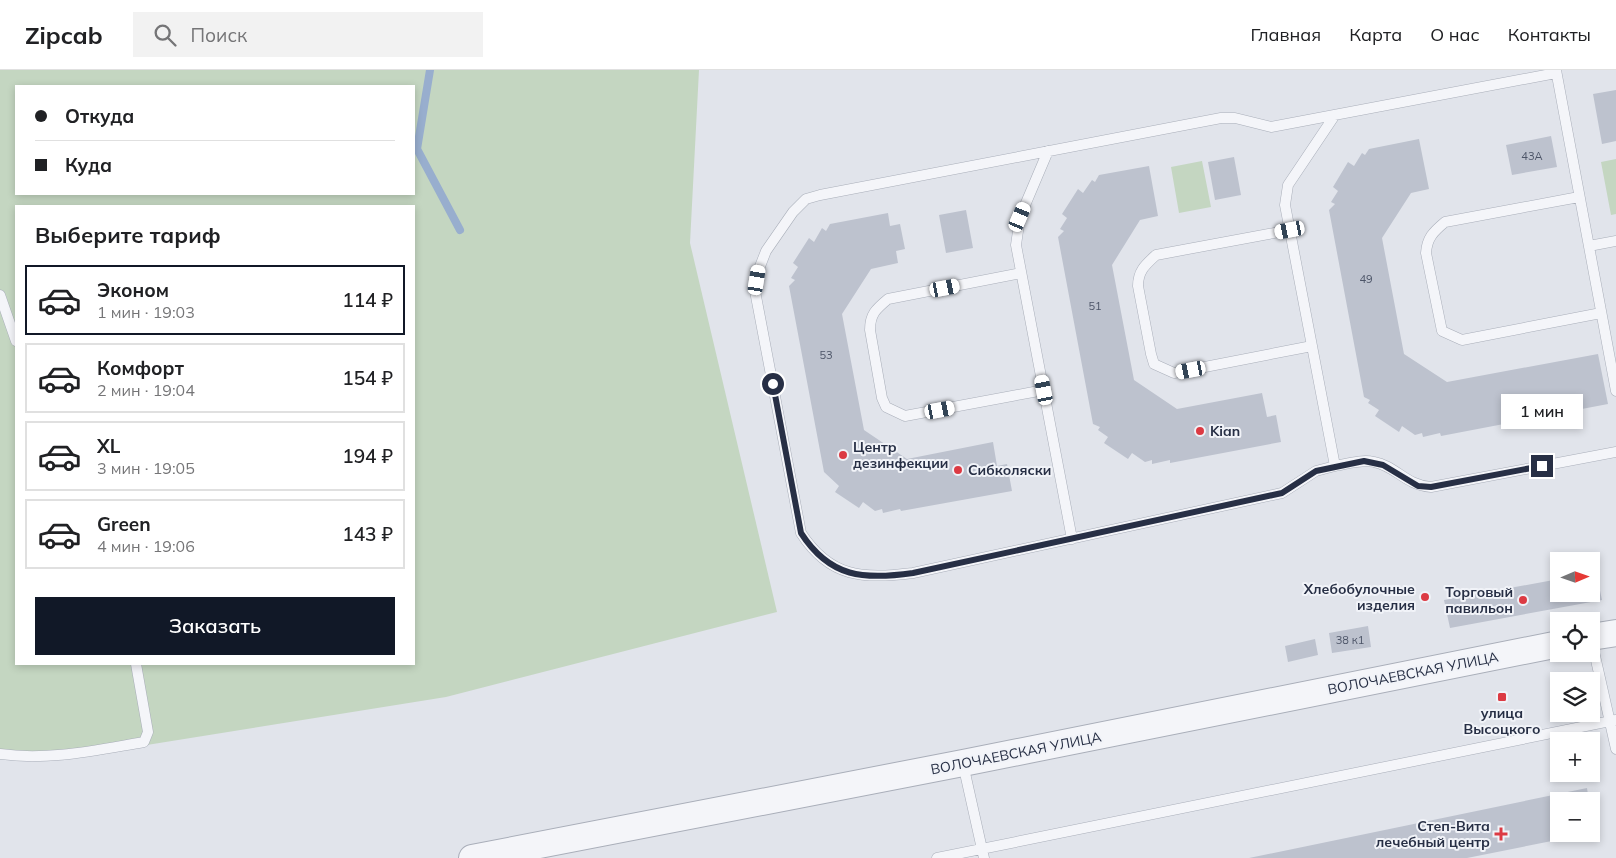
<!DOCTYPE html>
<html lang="ru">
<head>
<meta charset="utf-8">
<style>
	:root { --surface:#fff; --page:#f2f2f2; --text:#202124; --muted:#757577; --line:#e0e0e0; --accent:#111827 }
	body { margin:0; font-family:Mulish,sans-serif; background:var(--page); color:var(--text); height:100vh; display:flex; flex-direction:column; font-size:19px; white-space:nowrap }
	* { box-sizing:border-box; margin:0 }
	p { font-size:16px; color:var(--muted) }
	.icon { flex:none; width:28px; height:28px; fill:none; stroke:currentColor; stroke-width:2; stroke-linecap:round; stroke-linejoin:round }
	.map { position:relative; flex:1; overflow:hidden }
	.panel { position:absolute; left:15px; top:135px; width:400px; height:460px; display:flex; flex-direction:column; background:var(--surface); border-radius:0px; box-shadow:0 2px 8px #0003 }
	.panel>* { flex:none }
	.top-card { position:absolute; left:15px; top:15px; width:400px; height:110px; border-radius:0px; box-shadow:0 2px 8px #0003; display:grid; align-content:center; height:110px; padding:0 20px; background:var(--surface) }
	.needle { width:32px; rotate:88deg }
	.controls { position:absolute; left:1550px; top:482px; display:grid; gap:10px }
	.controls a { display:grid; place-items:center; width:50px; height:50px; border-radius:0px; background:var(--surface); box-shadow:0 2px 8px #0003; font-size:25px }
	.end { position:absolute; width:22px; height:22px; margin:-11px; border:6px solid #272f45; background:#fff; box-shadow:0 0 0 2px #fff }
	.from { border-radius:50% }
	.bubble { position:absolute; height:35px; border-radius:0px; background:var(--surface); box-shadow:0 2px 8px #0003; font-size:16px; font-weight:600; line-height:35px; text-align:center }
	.car { position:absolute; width:15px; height:30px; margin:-15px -8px; border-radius:6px; box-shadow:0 0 4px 1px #0007; background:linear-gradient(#fff 24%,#345 0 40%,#fff 0 76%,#345 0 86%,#fff 0) }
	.top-card b { display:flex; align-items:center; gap:18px; height:48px; font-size:19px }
	.top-card b+b { border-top:1px solid var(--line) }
	.top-card i { width:12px; height:12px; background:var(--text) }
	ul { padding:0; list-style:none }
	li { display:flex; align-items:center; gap:15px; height:70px; margin:0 10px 8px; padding:0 10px; border:2px solid var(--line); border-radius:0px }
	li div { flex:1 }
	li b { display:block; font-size:19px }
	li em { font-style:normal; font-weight:600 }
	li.current { border-color:var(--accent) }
	li>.icon { width:45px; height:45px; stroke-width:1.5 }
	h2 { padding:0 20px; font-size:22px; line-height:60px }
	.button { display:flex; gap:10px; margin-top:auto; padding:10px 20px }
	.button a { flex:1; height:58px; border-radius:0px; background:var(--accent); color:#fff; font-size:20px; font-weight:600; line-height:58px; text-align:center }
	header { display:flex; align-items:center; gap:30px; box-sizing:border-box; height:70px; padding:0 25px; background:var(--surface); border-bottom:1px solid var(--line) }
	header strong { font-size:24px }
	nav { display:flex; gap:28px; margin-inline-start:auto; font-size:18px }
	.search { width:350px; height:45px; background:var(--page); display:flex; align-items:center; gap:12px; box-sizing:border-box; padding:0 18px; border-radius:0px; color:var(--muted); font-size:19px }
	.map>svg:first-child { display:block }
	.green { fill:#c4d6c1; fill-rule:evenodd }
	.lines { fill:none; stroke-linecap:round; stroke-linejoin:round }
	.stream { stroke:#98aece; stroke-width:8 }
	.building { fill:#bdc2ce }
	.service-casing { stroke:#a9aeb9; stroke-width:11 }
	.tertiary-casing { stroke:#a9aeb9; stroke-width:28 }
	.service { stroke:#f4f5f9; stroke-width:10 }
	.tertiary { stroke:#f4f5f9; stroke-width:26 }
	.route { stroke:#272f45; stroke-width:6 }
	.poi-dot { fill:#dc3a43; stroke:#f1f3f8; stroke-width:2 }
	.labels { text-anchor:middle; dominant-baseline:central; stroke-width:4; stroke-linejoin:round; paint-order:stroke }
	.number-label { font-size:11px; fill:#4c5467 }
	.poi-label { font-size:14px; font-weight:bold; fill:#272f45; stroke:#f1f3f8; text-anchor:start }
	.street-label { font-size:14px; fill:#272f45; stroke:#f1f3f8 }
</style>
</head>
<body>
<header>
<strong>Zipcab</strong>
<div class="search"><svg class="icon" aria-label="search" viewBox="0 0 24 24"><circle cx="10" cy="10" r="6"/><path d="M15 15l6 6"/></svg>Поиск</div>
<nav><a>Главная</a><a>Карта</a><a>О нас</a><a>Контакты</a></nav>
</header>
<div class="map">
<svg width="1616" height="788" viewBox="0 0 1616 788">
	<rect width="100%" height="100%" fill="#e1e4eb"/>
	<path class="green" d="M0,0H699L690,173L777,542L446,627L47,691L0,687ZM16,16H414V124H16ZM16,136H414V594H16Z
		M1616,89V144L1611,145L1601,92Z
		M1202,91L1211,137L1179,143L1171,97Z"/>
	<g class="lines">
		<path class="stream" d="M430,0L417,79L460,160"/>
	</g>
	<path class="building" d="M1616,20V71L1602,74L1593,24Z
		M1551,66L1557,97L1512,105L1506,75Z
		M1419,69L1429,119L1411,123L1382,168L1404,284L1447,312L1598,284L1608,334L1441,366L1440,363L1423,367L1422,363L1415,365L1402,356L1399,362L1375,346L1379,340L1368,333L1370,330L1364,327L1329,140L1335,134L1331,132L1338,121L1333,117L1348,92L1354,96L1362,83L1365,85L1369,79Z
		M1234,87L1241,125L1215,130L1208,92Z
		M1149,96L1158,146L1140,150L1112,195L1134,310L1177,339L1262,323L1267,347L1276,345L1281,372L1170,393V390L1152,394V390L1145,392L1132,383L1128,389L1104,373L1108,367L1098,360L1100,357L1093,354L1058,167L1064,161L1060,159L1067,148L1062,144L1078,119L1083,123L1092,110L1095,112L1099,105Z
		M966,140L973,178L946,183L939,145Z
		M888,143L890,156L900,154L905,179L896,181L898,193L871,199L842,244L864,360L907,389L993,372L997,396L1007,394L1012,421L901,441L900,439L883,443L882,439L875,441L863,432L859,438L835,422L839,416L824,402L789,216L795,210L791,208L798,197L793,193L809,168L814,172L822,158L826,161L830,154Z
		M1596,502L1602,530L1450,558L1444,530L1559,509V524H1591V503Z
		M1368,556L1371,577L1332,583L1329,563Z
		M1315,569L1318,585L1288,592L1285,576Z
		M1587,718L1589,731H1559V764L1582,765L1467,788H1249Z"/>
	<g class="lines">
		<g class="service-casing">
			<path id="service" d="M1556,0L1616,321
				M1335,45L1288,115L1285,135L1335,396C1347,394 1362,389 1374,392C1396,396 1405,415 1431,417L1616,382
				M1048,81L1020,147L1016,175L1072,469
				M1579,127L1445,152C1433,162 1427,168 1426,183L1442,261L1462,270L1601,243
				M1290,160L1156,185C1145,195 1138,201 1138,216L1151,284L1154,294L1174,303L1312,276
				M1589,176L1616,171
				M1021,203L888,229C876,239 870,244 870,260L882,328L886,337L905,346L1044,320
				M0,225L16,271
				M1335,396L1316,401L1282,423L913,503C863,509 830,508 801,463L755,221L759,199L766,181L793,142L806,129L820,125L1221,48H1235L1271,57L1556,3
				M1591,568L1616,679
				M0,684C48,691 96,680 144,672L148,662L136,594
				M963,694L984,788
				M937,788L1616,650"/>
		</g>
		<g class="tertiary-casing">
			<path id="tertiary" d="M1591,567L1616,563
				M472,788L963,693L1559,574"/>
		</g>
		<use href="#service" class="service"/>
		<use href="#tertiary" class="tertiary"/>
	</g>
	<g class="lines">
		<path class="route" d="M773,314L801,463C830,508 864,510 913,503L1282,423L1316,401L1364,391L1383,395L1418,416L1431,417L1542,396"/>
	</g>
	<g class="poi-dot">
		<circle cx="1200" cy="361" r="5"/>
		<circle cx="843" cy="385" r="5"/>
		<circle cx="958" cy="400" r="5"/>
		<circle cx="1425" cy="527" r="5"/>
		<circle cx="1523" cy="530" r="5"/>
		<rect x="1497" y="622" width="10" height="10" rx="2.5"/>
		<path d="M1498.5 756.5h5v5h5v5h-5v5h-5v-5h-5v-5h5z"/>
	</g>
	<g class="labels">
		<g class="number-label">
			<text x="1532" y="86">43А</text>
			<text x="1366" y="209">49</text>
			<text x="1095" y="236">51</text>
			<text x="826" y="285">53</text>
			<text x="1350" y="570">38 к1</text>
		</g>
		<g class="poi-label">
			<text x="1210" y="361">Kian</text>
			<text x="853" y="377">Центр<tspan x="853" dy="16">дезинфекции</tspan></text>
			<text x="968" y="400">Сибколяски</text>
			<text x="1415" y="519" text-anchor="end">Хлебобулочные<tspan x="1415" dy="16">изделия</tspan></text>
			<text x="1513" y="522" text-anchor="end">Торговый<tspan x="1513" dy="16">павильон</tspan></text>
			<text x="1502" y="643" text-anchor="middle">улица<tspan x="1502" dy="16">Высоцкого</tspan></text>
			<text x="1490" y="756" text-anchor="end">Степ-Вита<tspan x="1490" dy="16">лечебный центр</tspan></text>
		</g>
		<g class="street-label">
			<text transform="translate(1413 603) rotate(-11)">ВОЛОЧАЕВСКАЯ УЛИЦА</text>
			<text transform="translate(1016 683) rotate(-11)">ВОЛОЧАЕВСКАЯ УЛИЦА</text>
		</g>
	</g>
</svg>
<div class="controls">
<a><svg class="needle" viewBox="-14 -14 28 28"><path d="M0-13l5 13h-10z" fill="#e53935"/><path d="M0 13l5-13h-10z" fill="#757577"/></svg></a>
<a><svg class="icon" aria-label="locate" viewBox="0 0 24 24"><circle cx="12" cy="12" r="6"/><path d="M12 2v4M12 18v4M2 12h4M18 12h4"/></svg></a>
<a><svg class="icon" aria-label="layers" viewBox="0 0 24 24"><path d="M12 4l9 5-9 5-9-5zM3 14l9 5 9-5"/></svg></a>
<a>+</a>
<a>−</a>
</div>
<i class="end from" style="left:773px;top:314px"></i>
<i class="end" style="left:1542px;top:396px"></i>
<div class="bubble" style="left:1501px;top:324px;width:82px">1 мин</div>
<i class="car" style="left:1020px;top:147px;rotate:23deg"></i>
<i class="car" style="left:1290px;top:160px;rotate:259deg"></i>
<i class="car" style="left:757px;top:210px;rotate:9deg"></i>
<i class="car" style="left:945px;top:218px;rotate:79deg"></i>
<i class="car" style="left:1191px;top:300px;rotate:259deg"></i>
<i class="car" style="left:1044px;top:320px;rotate:349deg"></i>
<i class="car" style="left:940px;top:340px;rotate:79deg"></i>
<div class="top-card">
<b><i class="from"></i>Откуда</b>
<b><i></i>Куда</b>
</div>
<section class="panel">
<h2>Выберите тариф</h2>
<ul>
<li class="current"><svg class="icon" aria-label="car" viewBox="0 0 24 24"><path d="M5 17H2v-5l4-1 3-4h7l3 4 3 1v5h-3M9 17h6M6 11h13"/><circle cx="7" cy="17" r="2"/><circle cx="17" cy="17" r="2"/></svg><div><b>Эконом</b><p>1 мин · 19:03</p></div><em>114 ₽</em></li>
<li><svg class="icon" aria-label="car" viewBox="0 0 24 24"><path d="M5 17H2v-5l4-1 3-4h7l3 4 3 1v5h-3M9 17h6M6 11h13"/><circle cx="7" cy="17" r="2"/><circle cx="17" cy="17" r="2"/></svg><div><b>Комфорт</b><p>2 мин · 19:04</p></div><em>154 ₽</em></li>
<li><svg class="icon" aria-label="car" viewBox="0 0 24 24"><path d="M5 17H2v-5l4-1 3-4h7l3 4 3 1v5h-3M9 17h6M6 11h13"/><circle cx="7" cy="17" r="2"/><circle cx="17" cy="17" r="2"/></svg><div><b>XL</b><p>3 мин · 19:05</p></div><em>194 ₽</em></li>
<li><svg class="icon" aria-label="car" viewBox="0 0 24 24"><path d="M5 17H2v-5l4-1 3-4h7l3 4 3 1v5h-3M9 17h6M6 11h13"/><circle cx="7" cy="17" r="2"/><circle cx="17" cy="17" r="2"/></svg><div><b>Green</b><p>4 мин · 19:06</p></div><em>143 ₽</em></li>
</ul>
<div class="button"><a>Заказать</a></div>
</section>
</div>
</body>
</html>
